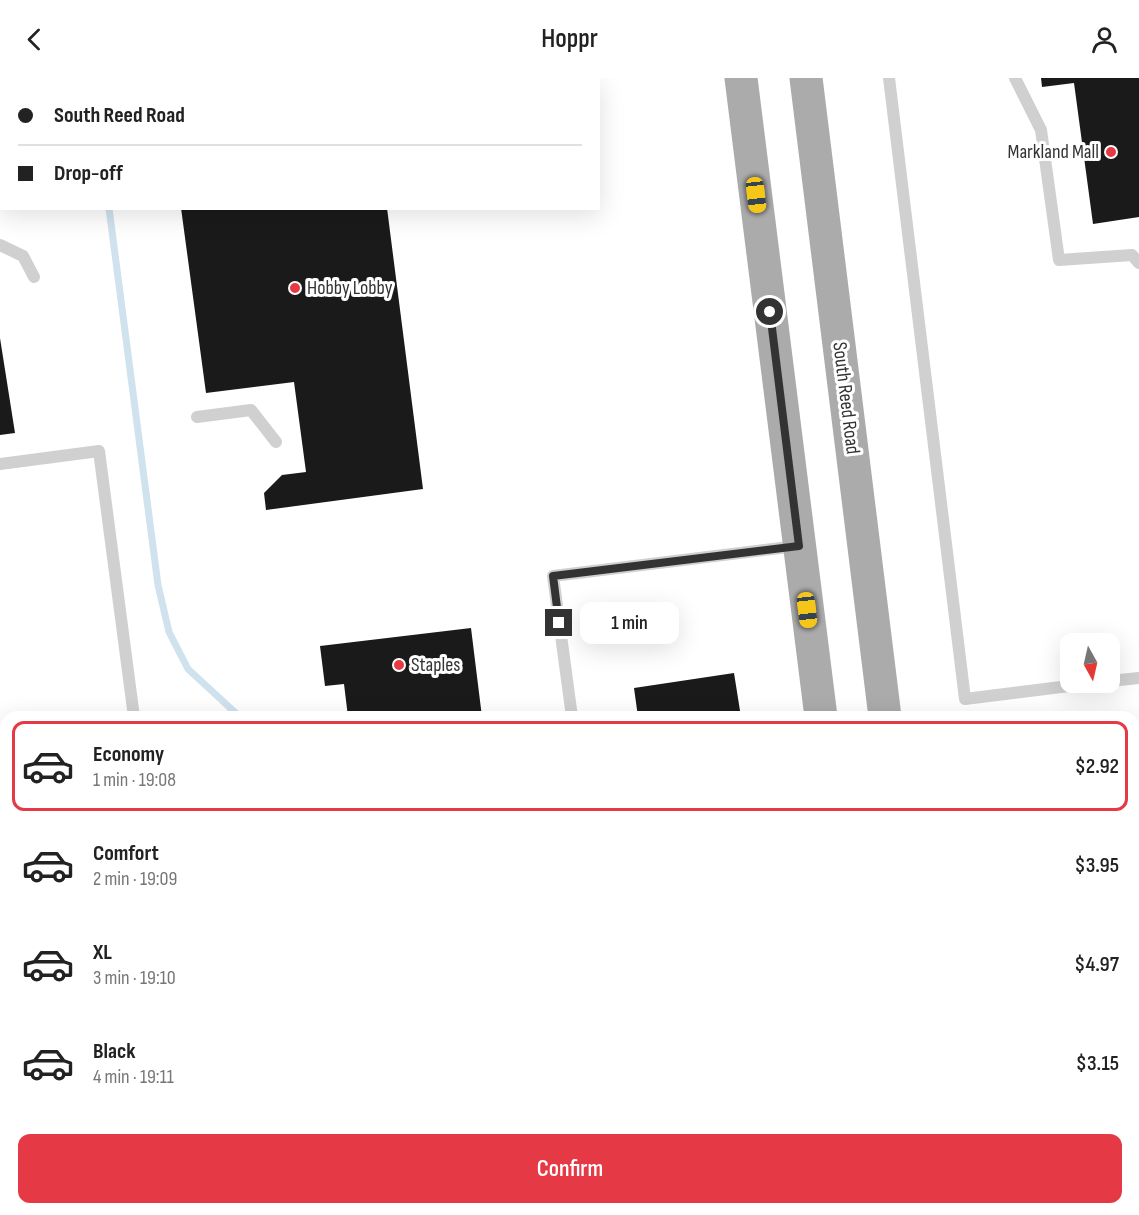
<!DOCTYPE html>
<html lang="en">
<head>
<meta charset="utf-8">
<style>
	:root { --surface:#fff; --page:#f6f6f6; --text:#222; --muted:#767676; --line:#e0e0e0; --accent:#e63946 }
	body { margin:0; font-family:"Sofia Sans Condensed",sans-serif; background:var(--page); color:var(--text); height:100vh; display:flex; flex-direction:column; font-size:22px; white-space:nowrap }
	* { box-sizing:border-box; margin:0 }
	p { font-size:20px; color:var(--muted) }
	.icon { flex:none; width:33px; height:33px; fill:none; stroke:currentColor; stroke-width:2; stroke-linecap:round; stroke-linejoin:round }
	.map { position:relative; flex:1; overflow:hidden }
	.drawer { position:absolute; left:0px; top:633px; width:1140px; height:504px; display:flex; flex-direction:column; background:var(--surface); border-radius:18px 18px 0 0; box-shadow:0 6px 24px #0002 }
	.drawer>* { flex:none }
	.banner { position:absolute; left:0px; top:0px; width:600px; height:132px; box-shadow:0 6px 24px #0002; display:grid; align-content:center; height:132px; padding:0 18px; background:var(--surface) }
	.needle { width:39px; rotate:172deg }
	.buttons { position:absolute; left:1060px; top:555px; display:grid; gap:12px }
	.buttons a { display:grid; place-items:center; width:60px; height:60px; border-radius:12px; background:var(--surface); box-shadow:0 6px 24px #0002; font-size:30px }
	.end { position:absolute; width:27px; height:27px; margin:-14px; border:8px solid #333; background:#fff; box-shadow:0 0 0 3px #fff }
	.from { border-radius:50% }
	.bubble { position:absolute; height:42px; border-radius:12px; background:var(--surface); box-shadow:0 6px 24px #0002; font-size:20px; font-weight:600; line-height:42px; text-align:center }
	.car { position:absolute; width:18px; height:36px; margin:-18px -9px; border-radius:8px; box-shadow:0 0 4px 2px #0007; background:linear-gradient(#f5c518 24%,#345 0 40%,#f5c518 0 76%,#345 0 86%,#f5c518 0) }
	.banner b { display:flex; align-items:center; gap:21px; height:57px; font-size:22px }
	.banner b+b { border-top:2px solid var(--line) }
	.banner i { width:15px; height:15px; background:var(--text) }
	ul { padding:10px 0 0; list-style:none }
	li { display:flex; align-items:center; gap:18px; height:90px; margin:0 12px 9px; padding:0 6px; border:3px solid transparent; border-radius:12px }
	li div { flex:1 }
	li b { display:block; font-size:22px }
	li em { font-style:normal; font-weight:600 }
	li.current { border-color:var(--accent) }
	li>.icon { width:54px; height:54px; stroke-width:1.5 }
	.primary-button { display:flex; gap:12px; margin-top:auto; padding:12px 18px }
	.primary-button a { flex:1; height:69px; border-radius:12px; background:var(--accent); color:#fff; font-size:24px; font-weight:600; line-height:69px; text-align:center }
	header { display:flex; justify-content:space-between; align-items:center; height:78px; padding:0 18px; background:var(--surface); font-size:27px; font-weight:600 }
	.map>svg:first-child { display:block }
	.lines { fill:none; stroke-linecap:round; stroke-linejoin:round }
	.stream { stroke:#cfe2ee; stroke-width:7 }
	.building { fill:#1a1a1a }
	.service { stroke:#d0d0d0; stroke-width:12 }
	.primary { stroke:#ababab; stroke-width:33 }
	.route { stroke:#333; stroke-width:8 }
	.poi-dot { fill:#e63946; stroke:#fff; stroke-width:2 }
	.labels { text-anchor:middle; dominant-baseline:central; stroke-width:6; stroke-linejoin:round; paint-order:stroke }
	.poi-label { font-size:20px; fill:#333; stroke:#fff; text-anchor:start }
	.street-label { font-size:20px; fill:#333; stroke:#fff }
</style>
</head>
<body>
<header><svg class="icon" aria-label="back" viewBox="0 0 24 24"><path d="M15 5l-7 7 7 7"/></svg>Hoppr<svg class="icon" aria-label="person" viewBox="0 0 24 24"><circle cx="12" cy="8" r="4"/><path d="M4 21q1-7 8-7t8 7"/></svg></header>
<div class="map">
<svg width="1139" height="1137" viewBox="0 0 1139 1137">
	<rect width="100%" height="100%" fill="#fff"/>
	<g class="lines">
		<path class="stream" d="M92,0V2
			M109,130L158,507L169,554L188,591L240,639"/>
	</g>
	<path class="building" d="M1041,0H1139V139L1093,146L1074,5L1042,9Z
		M181,130H387L423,411L266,432L264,415L282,397L306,394L294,304L206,315Z
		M0,260L15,355L0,357Z
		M471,550L482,639H348L344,606L325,608L320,568Z
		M734,595L741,639H638L634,610Z
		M1139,1010V1030L1134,1031V1011Z
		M177,1131L178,1137H146V1136Z
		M263,1131H322L323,1137H263Z
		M457,1131H492L493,1137H458Z
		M619,1131H666L667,1137H611L610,1132Z"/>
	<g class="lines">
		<path class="service" d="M889,0L965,621L1101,604
			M1015,0L1041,52L1059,182L1132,177L1139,185
			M0,167L23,178L34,199
			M197,339L251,332L276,364
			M0,386L99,373L134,639
			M1110,603L1139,600
			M572,639L553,498L797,468
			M1134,681L1139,685
			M1134,730L1139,724
			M1134,767L1139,762
			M0,912L6,941
			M77,1131L78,1137
			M133,1131L134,1137
			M209,1131L210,1137
			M254,1131L255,1137
			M340,1131L341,1137
			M561,1131L562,1137"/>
		<path class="primary" d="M741,0L821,639
			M806,0L885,639
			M1134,867H1139
			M0,1033L6,1032
			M881,1131L882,1137
			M946,1131V1137"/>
	</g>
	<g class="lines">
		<path class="route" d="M559,545L553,498L799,468L770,234"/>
	</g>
	<g class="poi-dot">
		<circle cx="1111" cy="74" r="6"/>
		<circle cx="295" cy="210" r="6"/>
		<circle cx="399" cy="587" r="6"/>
	</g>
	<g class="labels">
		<g class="poi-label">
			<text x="1099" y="74" text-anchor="end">Markland Mall</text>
			<text x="307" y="210">Hobby Lobby</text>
			<text x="411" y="587">Staples</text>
		</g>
		<g class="street-label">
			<text transform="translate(846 320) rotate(83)">South Reed Road</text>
		</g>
	</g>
</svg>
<div class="buttons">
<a><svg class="needle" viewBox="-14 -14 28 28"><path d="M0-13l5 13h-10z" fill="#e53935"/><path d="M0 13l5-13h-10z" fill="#767676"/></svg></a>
</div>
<i class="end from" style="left:770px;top:234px"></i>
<i class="end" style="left:559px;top:545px"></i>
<div class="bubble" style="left:580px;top:524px;width:99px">1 min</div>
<i class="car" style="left:756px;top:117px;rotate:173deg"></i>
<i class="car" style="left:807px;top:532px;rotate:173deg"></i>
<div class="banner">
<b><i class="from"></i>South Reed Road</b>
<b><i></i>Drop-off</b>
</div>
<section class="drawer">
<ul>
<li class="current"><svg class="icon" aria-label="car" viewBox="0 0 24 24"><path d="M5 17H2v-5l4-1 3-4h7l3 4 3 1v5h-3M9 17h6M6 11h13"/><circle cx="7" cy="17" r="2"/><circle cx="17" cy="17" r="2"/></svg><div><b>Economy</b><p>1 min · 19:08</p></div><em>$2.92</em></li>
<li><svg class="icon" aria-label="car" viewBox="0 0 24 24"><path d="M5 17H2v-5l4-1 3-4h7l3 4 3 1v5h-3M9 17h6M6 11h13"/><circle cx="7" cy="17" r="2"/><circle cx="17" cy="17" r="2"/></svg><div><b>Comfort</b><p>2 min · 19:09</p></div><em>$3.95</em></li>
<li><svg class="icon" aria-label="car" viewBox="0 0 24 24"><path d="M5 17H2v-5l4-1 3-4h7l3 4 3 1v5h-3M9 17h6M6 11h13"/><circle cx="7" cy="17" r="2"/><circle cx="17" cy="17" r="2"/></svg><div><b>XL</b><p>3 min · 19:10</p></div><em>$4.97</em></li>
<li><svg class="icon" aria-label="car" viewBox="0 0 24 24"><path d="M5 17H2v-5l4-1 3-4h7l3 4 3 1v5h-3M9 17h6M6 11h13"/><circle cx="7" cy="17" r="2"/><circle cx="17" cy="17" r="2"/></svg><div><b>Black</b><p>4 min · 19:11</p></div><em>$3.15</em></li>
</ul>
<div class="primary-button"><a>Confirm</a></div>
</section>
</div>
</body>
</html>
